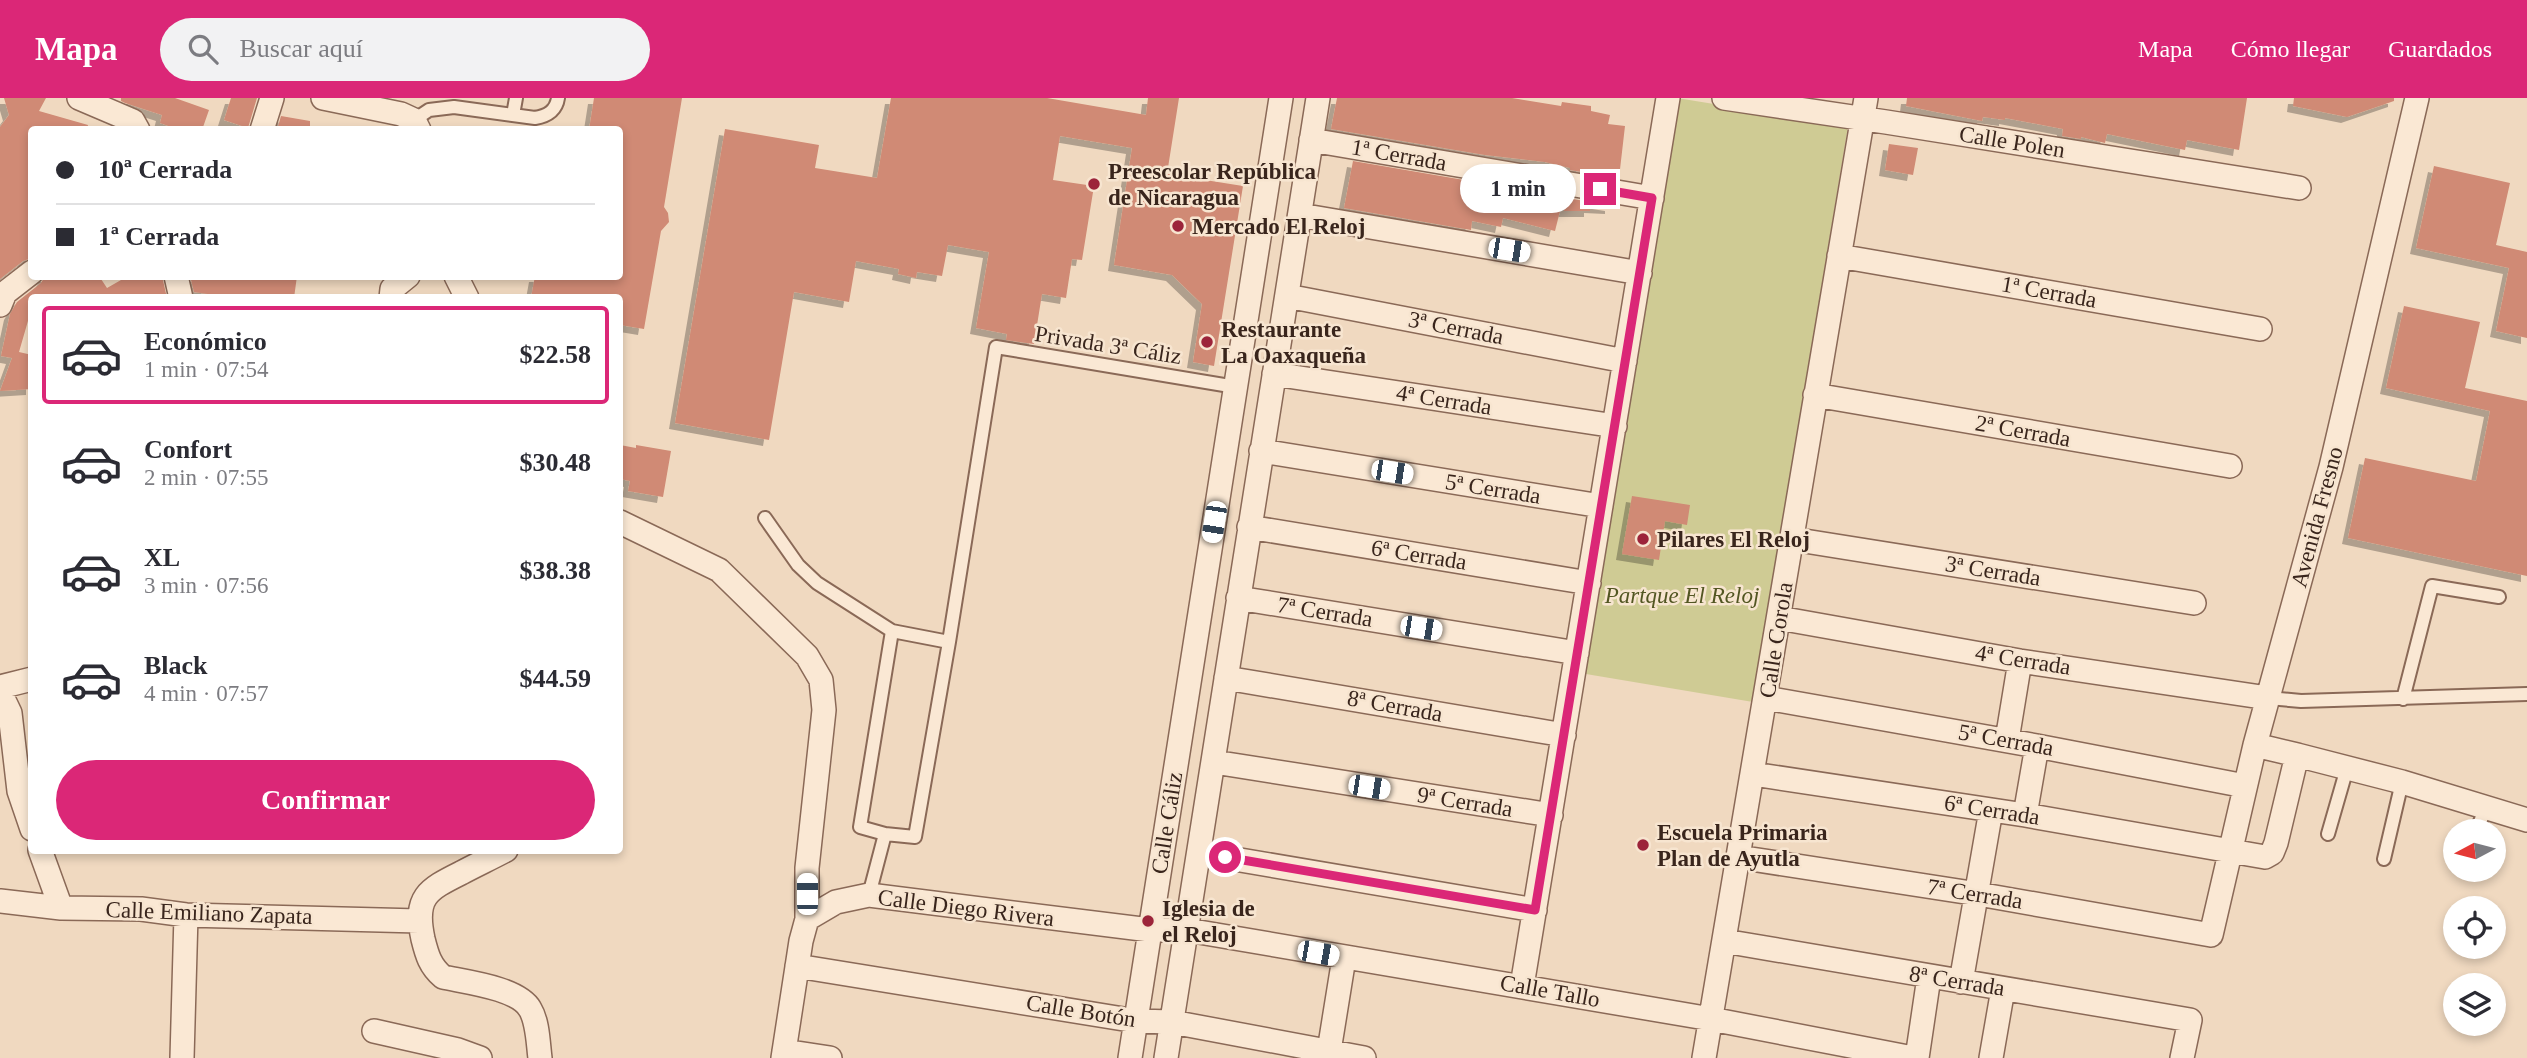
<!DOCTYPE html>
<html lang="es">
<head>
<meta charset="utf-8">
<style>
	:root { --surface:#fff; --page:#f2f2f3; --text:#2b2b33; --muted:#7c7c81; --line:#e1e1e2; --accent:#db2777 }
	body { margin:0; font-family:"Times New Roman",serif; background:var(--page); color:var(--text); height:100vh; display:flex; flex-direction:column; font-size:26px; white-space:nowrap }
	* { box-sizing:border-box; margin:0 }
	p { font-size:23px; color:var(--muted) }
	.icon { flex:none; width:38px; height:38px; fill:none; stroke:currentColor; stroke-width:2; stroke-linecap:round; stroke-linejoin:round }
	.map { position:relative; flex:1; overflow:hidden }
	.drawer { position:absolute; left:28px; top:196px; width:595px; height:560px; display:flex; flex-direction:column; background:var(--surface); border-radius:7px; box-shadow:0 4px 10px #0003 }
	.drawer>* { flex:none }
	.banner { position:absolute; left:28px; top:28px; width:595px; height:154px; border-radius:7px; box-shadow:0 4px 10px #0003; display:grid; align-content:center; height:154px; padding:0 28px; background:var(--surface) }
	.needle { width:46px; rotate:263deg }
	.buttons { position:absolute; left:2443px; top:721px; display:grid; gap:14px }
	.buttons a { display:grid; place-items:center; width:63px; height:63px; border-radius:50%; background:var(--surface); box-shadow:0 4px 10px #0003; font-size:35px }
	.end { position:absolute; width:32px; height:32px; margin:-16px; border:9px solid #db2777; background:#fff; box-shadow:0 0 0 4px #fff }
	.from { border-radius:50% }
	.bubble { position:absolute; height:49px; border-radius:24px; background:var(--surface); box-shadow:0 4px 10px #0003; font-size:23px; font-weight:700; line-height:49px; text-align:center }
	.car { position:absolute; width:21px; height:42px; margin:-21px -10px; border-radius:9px; box-shadow:0 0 5px 2px #0007; background:linear-gradient(#fff 24%,#345 0 40%,#fff 0 76%,#345 0 86%,#fff 0) }
	.banner b { display:flex; align-items:center; gap:24px; height:66px; font-size:26px }
	.banner b+b { border-top:2px solid var(--line) }
	.banner i { width:18px; height:18px; background:var(--text) }
	ul { padding:12px 0 0; list-style:none }
	li { display:flex; align-items:center; gap:21px; height:98px; margin:0 14px 10px; padding:0 14px; border:4px solid transparent; border-radius:7px }
	li div { flex:1 }
	li b { display:block; font-size:26px }
	li em { font-style:normal; font-weight:700 }
	li.current { border-color:var(--accent) }
	li>.icon { width:63px; height:63px; stroke-width:1.5 }
	.cta { display:flex; gap:14px; margin-top:auto; padding:14px 28px }
	.cta a { flex:1; height:80px; border-radius:42px; background:var(--accent); color:#fff; font-size:28px; font-weight:700; line-height:80px; text-align:center }
	header { display:flex; align-items:center; gap:42px; box-sizing:border-box; height:98px; padding:0 35px; background:var(--accent); color:#fff }
	header strong { font-size:33px }
	nav { display:flex; gap:38px; margin-inline-start:auto; font-size:24px }
	.search { width:490px; height:63px; background:var(--page); display:flex; align-items:center; gap:18px; box-sizing:border-box; padding:0 24px; border-radius:38px; color:var(--muted); font-size:26px }
	.map>svg:first-child { display:block }
	.green { fill:#cfcb94 }
	.building { fill:#d08a74; filter:url(#shadow) }
	.lines { fill:none; stroke-linecap:round; stroke-linejoin:round }
	.lane-casing { stroke:#8a6957; stroke-width:16 }
	.street-casing { stroke:#8a6957; stroke-width:26 }
	.lane { stroke:#fae8d4; stroke-width:12 }
	.street { stroke:#fae8d4; stroke-width:23 }
	.route { stroke:#db2777; stroke-width:9 }
	.poi-dot { fill:#9c243a; stroke:#f7e5d0; stroke-width:2.5 }
	.labels { text-anchor:middle; dominant-baseline:central; stroke-width:5; stroke-linejoin:round; paint-order:stroke }
	.street-label { font-size:23px; fill:#39251c; stroke:#f7e5d0 }
	.poi-label { font-size:23px; font-weight:bold; fill:#39251c; stroke:#f7e5d0; text-anchor:start }
	.park-label { font-size:23px; font-style:italic; fill:#525622; stroke:#f7e5d0 }
</style>
</head>
<body>
<header>
<strong>Mapa</strong>
<div class="search"><svg class="icon" aria-label="search" viewBox="0 0 24 24"><circle cx="10" cy="10" r="6"/><path d="M15 15l6 6"/></svg>Buscar aquí</div>
<nav><a>Mapa</a><a>Cómo llegar</a><a>Guardados</a></nav>
</header>
<div class="map">
<svg width="2527" height="960" viewBox="0 0 2527 960">
	<defs>
		<filter id="shadow"><feDropShadow dx="-6" dy="6" stdDeviation="0" flood-color="#0004"/></filter>
	</defs>
	<rect width="100%" height="100%" fill="#f0d9c0"/>
	<path class="green" d="M1677,0L1848,28L1753,604L1580,575Z"/>
	<path class="building" d="M4,0H46L39,13L88,27L87,32H32V160L23,163L0,181V29L9,17Z
		M121,0H175L209,12L202,32H180L160,25L162,17L125,5L121,3Z
		M231,0H257L248,30L224,22Z
		M594,0H682L664,109L668,115L669,124L661,133L644,231L620,227V200H531L535,178H620V32H589Z
		M891,0H1047L1146,17L1148,0H1179L1167,76L1243,88L1214,268L1193,264L1202,206L1172,177L1114,167L1132,50L1060,38L1053,82L1094,88L1082,162L1072,161L1066,200L1042,196L1034,246L1006,242L1007,236L976,230L989,154L948,147L942,178L917,174L916,180L898,176L899,171L856,163L849,204L794,194L769,342L675,325L725,31L819,47L815,70L877,80Z
		M1337,0H1512L1561,8L1562,4L1591,8V13L1610,17L1608,26L1625,28L1619,80L1570,72V70L1545,64L1485,57L1331,31Z
		M1907,0H2247L2239,52L2187,42L2185,52L2107,36L2105,45L2081,39V41L2062,38L2063,31L2005,20V22L1983,19L1982,23L1906,8Z
		M2294,0H2394V3L2347,19L2293,8Z
		M281,18L310,23V32H277Z
		M1889,46L1918,50L1913,77L1885,72Z
		M1353,63L1464,82L1562,105L1555,133L1503,120L1501,129L1472,123L1471,132L1344,110Z
		M2434,68L2510,85L2496,147L2527,154V240L2496,233L2509,170L2416,150Z
		M1566,100L1611,107V110L1590,109V113H1564Z
		M45,178H99L107,190L128,178H162L167,200H32V209L19,254L32,257V291L0,293L12,260L1,258L10,216L17,204L41,185Z
		M190,178H297L294,200H235L194,194Z
		M2404,208L2480,224L2465,290L2527,303V478L2348,440L2365,360L2476,383L2490,313L2386,290Z
		M620,347L636,350V347L671,353L663,399L628,393L630,383L620,381Z
		M1632,398L1690,407L1687,427L1665,423L1659,462L1622,456Z"/>
	<g class="lines">
		<g class="lane-casing">
			<path id="lane" d="M513,17L516,0
				M414,22L429,12L454,9L535,20C547,18 556,13 558,0
				M765,420L798,467L817,485L892,533
				M2268,600L2301,603L2527,596
				M2403,601L2432,488L2499,499
				M2476,733L2486,710
				M885,736L915,739L949,544
				M2328,736L2347,670
				M2384,761L2402,684
				M869,797L885,736L860,729L892,533L949,544L996,249L1236,289"/>
		</g>
		<g class="street-casing">
			<path id="street" d="M79,0L133,23L138,32
				M323,0L401,16L414,22L419,32
				M1724,0L1886,24L2299,90
				M262,32L272,0
				M1311,42L1652,100
				M1300,117L1640,175
				M1839,158L2260,231
				M176,178L181,200
				M456,178L467,200
				M1287,198L1625,263
				M391,200L392,191L408,178
				M0,207L5,195L32,174
				M1274,276L1615,328
				M1815,297L2230,368
				M1261,353L1601,408
				M620,424L719,472L807,558L821,582L824,612L807,770V821
				M1249,429L1589,485
				M1792,441L2194,505
				M1238,500L1577,555
				M1779,520L2020,563L2268,600
				M1226,580L1564,637
				M0,589L32,581
				M0,594L10,615L19,693L32,731
				M1766,600L2037,648L2245,688
				M2007,642L2020,563
				M2297,657L2402,684L2527,722
				M1214,664L1551,717
				M1753,676L2025,717L2265,759L2272,755L2276,745L2297,657L2255,647
				M2025,717L2037,648
				M40,752L61,810
				M506,752C491,760 476,767 461,775C427,792 414,799 423,841C427,857 430,868 443,879C466,884 518,890 530,911C538,924 538,945 540,960
				M1199,755L1535,812
				M1738,759L1978,796L2211,837L2255,647L2331,369L2417,0
				M0,803L61,810L141,811L186,817L419,823
				M1724,843L2190,922L2182,960
				M797,868L1136,923L1172,924L1364,960
				M1961,884L1991,712
				M1522,888L1668,0
				M374,933L458,952L480,960
				M784,953L830,960
				M1329,953L1344,860
				M182,960L186,817
				M783,960L801,843L807,821L836,804L869,797L1150,832H1187L1711,921L1913,960
				M1130,960L1281,0
				M1166,960L1318,0
				M1704,960L1866,0
				M1917,960L1929,879
				M1991,960L2003,891"/>
		</g>
		<use href="#lane" class="lane"/>
		<use href="#street" class="street"/>
	</g>
	<g class="lines">
		<path class="route" d="M1225,759L1535,812L1652,100L1600,91"/>
	</g>
	<g class="poi-dot">
		<circle cx="1094" cy="86" r="7"/>
		<circle cx="1178" cy="128" r="7"/>
		<circle cx="1207" cy="244" r="7"/>
		<circle cx="1643" cy="441" r="7"/>
		<circle cx="1643" cy="747" r="7"/>
		<circle cx="1148" cy="823" r="7"/>
	</g>
	<g class="labels">
		<g class="street-label">
			<text transform="translate(2012 44) rotate(9)">Calle Polen</text>
			<text transform="translate(1399 57) rotate(10)">1ª Cerrada</text>
			<text transform="translate(2049 194) rotate(10)">1ª Cerrada</text>
			<text transform="translate(1456 230) rotate(11)">3ª Cerrada</text>
			<text transform="translate(1108 247) rotate(9)">Privada 3ª Cáliz</text>
			<text transform="translate(1444 302) rotate(9)">4ª Cerrada</text>
			<text transform="translate(2023 333) rotate(10)">2ª Cerrada</text>
			<text transform="translate(1493 391) rotate(9)">5ª Cerrada</text>
			<text transform="translate(2317 419) rotate(-75)">Avenida Fresno</text>
			<text transform="translate(1419 457) rotate(9)">6ª Cerrada</text>
			<text transform="translate(1993 473) rotate(9)">3ª Cerrada</text>
			<text transform="translate(1325 514) rotate(9)">7ª Cerrada</text>
			<text transform="translate(1776 542) rotate(-81)">Calle Corola</text>
			<text transform="translate(2023 562) rotate(9)">4ª Cerrada</text>
			<text transform="translate(1395 608) rotate(10)">8ª Cerrada</text>
			<text transform="translate(2006 642) rotate(10)">5ª Cerrada</text>
			<text transform="translate(1465 704) rotate(9)">9ª Cerrada</text>
			<text transform="translate(1992 712) rotate(9)">6ª Cerrada</text>
			<text transform="translate(1167 725) rotate(-81)">Calle Cáliz</text>
			<text transform="translate(1975 796) rotate(9)">7ª Cerrada</text>
			<text transform="translate(966 810) rotate(7)">Calle Diego Rivera</text>
			<text transform="translate(209 815) rotate(2)">Calle Emiliano Zapata</text>
			<text transform="translate(1957 883) rotate(9)">8ª Cerrada</text>
			<text transform="translate(1550 893) rotate(10)">Calle Tallo</text>
			<text transform="translate(1081 913) rotate(9)">Calle Botón</text>
		</g>
		<g class="poi-label">
			<text x="1108" y="73">Preescolar República<tspan x="1108" dy="26">de Nicaragua</tspan></text>
			<text x="1192" y="128">Mercado El Reloj</text>
			<text x="1221" y="231">Restaurante<tspan x="1221" dy="26">La Oaxaqueña</tspan></text>
			<text x="1657" y="441">Pilares El Reloj</text>
			<text x="1657" y="734">Escuela Primaria<tspan x="1657" dy="26">Plan de Ayutla</tspan></text>
			<text x="1162" y="810">Iglesia de<tspan x="1162" dy="26">el Reloj</tspan></text>
		</g>
		<g class="park-label">
			<text x="1682" y="497">Partque El Reloj</text>
		</g>
	</g>
</svg>
<div class="buttons">
<a><svg class="needle" viewBox="-14 -14 28 28"><path d="M0-13l5 13h-10z" fill="#e53935"/><path d="M0 13l5-13h-10z" fill="#7c7c81"/></svg></a>
<a><svg class="icon" aria-label="locate" viewBox="0 0 24 24"><circle cx="12" cy="12" r="6"/><path d="M12 2v4M12 18v4M2 12h4M18 12h4"/></svg></a>
<a><svg class="icon" aria-label="layers" viewBox="0 0 24 24"><path d="M12 4l9 5-9 5-9-5zM3 14l9 5 9-5"/></svg></a>
</div>
<i class="end from" style="left:1225px;top:759px"></i>
<i class="end" style="left:1600px;top:91px"></i>
<div class="bubble" style="left:1460px;top:66px;width:116px">1 min</div>
<i class="car" style="left:1509px;top:152px;rotate:99deg"></i>
<i class="car" style="left:1392px;top:374px;rotate:99deg"></i>
<i class="car" style="left:1214px;top:424px;rotate:189deg"></i>
<i class="car" style="left:1421px;top:530px;rotate:99deg"></i>
<i class="car" style="left:1369px;top:689px;rotate:99deg"></i>
<i class="car" style="left:807px;top:796px;rotate:0deg"></i>
<i class="car" style="left:1318px;top:855px;rotate:100deg"></i>
<div class="banner">
<b><i class="from"></i>10ª Cerrada</b>
<b><i></i>1ª Cerrada</b>
</div>
<section class="drawer">
<ul>
<li class="current"><svg class="icon" aria-label="car" viewBox="0 0 24 24"><path d="M5 17H2v-5l4-1 3-4h7l3 4 3 1v5h-3M9 17h6M6 11h13"/><circle cx="7" cy="17" r="2"/><circle cx="17" cy="17" r="2"/></svg><div><b>Económico</b><p>1 min · 07:54</p></div><em>$22.58</em></li>
<li><svg class="icon" aria-label="car" viewBox="0 0 24 24"><path d="M5 17H2v-5l4-1 3-4h7l3 4 3 1v5h-3M9 17h6M6 11h13"/><circle cx="7" cy="17" r="2"/><circle cx="17" cy="17" r="2"/></svg><div><b>Confort</b><p>2 min · 07:55</p></div><em>$30.48</em></li>
<li><svg class="icon" aria-label="car" viewBox="0 0 24 24"><path d="M5 17H2v-5l4-1 3-4h7l3 4 3 1v5h-3M9 17h6M6 11h13"/><circle cx="7" cy="17" r="2"/><circle cx="17" cy="17" r="2"/></svg><div><b>XL</b><p>3 min · 07:56</p></div><em>$38.38</em></li>
<li><svg class="icon" aria-label="car" viewBox="0 0 24 24"><path d="M5 17H2v-5l4-1 3-4h7l3 4 3 1v5h-3M9 17h6M6 11h13"/><circle cx="7" cy="17" r="2"/><circle cx="17" cy="17" r="2"/></svg><div><b>Black</b><p>4 min · 07:57</p></div><em>$44.59</em></li>
</ul>
<div class="cta"><a>Confirmar</a></div>
</section>
</div>
</body>
</html>
